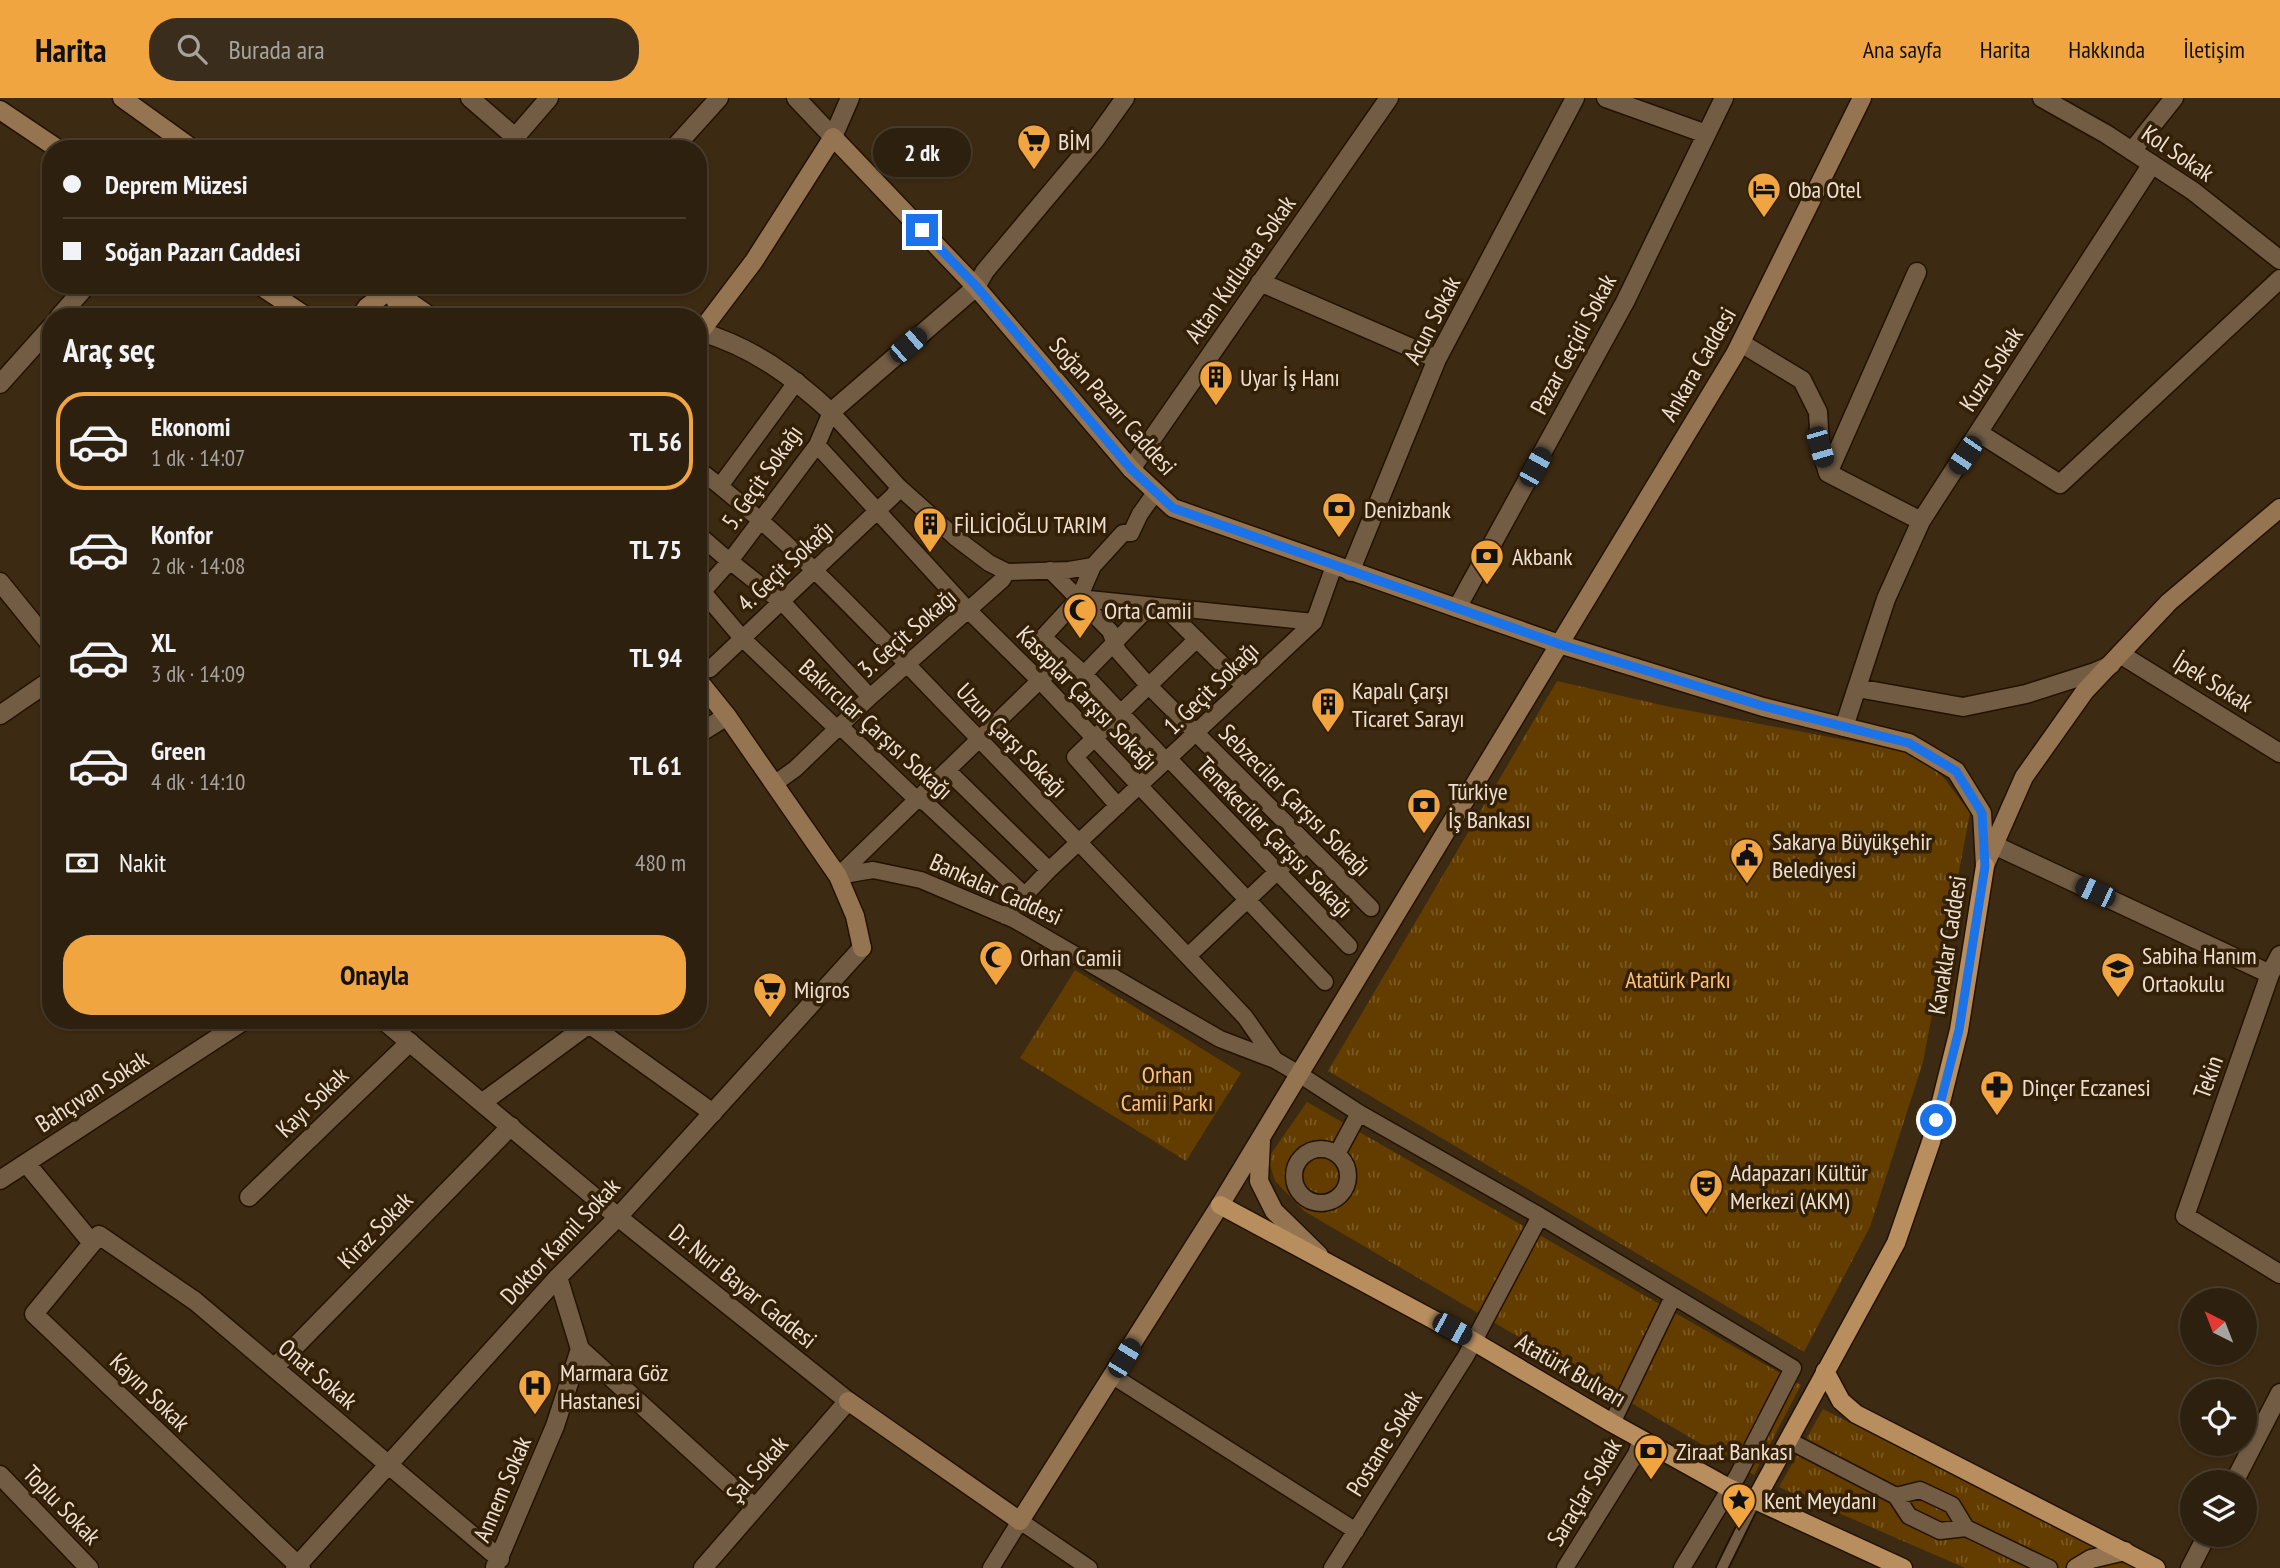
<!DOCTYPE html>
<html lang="tr">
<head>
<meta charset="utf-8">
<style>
	:root { --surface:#2e200e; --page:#3a2d1c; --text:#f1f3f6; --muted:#a7a39e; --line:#493e2e; --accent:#f1a540 }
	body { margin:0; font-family:"PT Sans Narrow",sans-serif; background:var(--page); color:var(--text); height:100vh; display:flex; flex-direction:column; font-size:26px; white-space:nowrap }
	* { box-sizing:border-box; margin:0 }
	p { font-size:23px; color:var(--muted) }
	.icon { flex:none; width:38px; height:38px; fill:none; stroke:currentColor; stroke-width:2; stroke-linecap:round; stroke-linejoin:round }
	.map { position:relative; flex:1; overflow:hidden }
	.sheet { position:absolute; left:42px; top:210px; width:665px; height:721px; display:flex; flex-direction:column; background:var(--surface); border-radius:28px; box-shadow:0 2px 5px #0004,0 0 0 2px var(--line) }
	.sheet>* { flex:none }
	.hud { position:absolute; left:42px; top:42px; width:665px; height:154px; border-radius:28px; box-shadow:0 2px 5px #0004,0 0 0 2px var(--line); display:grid; align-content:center; height:154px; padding:0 21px; background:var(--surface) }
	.needle { width:46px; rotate:318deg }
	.controls { position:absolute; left:2180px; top:1190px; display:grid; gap:14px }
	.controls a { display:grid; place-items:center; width:77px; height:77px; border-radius:50%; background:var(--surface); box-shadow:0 2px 5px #0004,0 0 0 2px var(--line); font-size:35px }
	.end { position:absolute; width:32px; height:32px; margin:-16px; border:9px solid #1a73e8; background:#fff; box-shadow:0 0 0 4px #fff }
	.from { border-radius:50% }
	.bubble { position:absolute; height:49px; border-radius:24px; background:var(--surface); box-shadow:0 2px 5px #0004,0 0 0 2px var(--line); font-size:23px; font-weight:700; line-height:49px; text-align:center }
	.car { position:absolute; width:21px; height:42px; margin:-21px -10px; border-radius:9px; box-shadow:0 0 5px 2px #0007; background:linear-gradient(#222 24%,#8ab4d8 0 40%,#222 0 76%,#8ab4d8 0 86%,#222 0) }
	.hud b { display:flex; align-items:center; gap:24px; height:66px; font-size:26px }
	.hud b+b { border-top:2px solid var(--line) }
	.hud i { width:18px; height:18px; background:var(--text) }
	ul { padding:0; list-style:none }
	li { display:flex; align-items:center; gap:21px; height:98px; margin:0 14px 10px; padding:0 7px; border:4px solid transparent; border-radius:28px }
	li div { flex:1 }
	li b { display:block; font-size:26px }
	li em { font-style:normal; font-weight:700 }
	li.selected { border-color:var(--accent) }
	li>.icon { width:63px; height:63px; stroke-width:1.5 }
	h2 { padding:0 21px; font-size:32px; line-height:84px }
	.pay { display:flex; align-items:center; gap:18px; height:77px; padding:0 21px; font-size:26px }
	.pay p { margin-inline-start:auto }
	.primary-button { display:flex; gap:14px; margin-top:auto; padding:14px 21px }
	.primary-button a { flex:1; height:80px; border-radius:28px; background:var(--accent); color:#111; font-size:28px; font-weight:700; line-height:80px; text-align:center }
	header { display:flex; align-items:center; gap:42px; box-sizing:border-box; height:98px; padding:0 35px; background:var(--accent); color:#111 }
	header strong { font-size:33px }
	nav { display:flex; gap:38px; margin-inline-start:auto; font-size:24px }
	.search { width:490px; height:63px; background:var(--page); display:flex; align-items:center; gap:18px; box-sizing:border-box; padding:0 24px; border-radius:28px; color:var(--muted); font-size:26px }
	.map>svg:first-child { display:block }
	.park { fill:url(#park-tufts) }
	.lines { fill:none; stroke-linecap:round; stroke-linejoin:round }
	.service-casing { stroke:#231200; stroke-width:14 }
	.pedestrian-casing { stroke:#231200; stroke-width:19 }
	.minor-casing { stroke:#231200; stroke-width:21 }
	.tertiary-casing { stroke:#231200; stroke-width:21 }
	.secondary-casing { stroke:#231200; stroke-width:21 }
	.primary-casing { stroke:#231200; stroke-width:21 }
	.service { stroke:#725c44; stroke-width:10 }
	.pedestrian { stroke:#725c44; stroke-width:16 }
	.minor { stroke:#725c44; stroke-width:18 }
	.tertiary { stroke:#725c44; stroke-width:18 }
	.secondary { stroke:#957551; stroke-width:18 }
	.primary { stroke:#b88e5e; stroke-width:18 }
	.route { stroke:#1a73e8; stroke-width:9 }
	.labels { text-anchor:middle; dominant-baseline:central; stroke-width:7; stroke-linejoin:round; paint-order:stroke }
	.poi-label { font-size:24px; fill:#ede0d2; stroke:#332007; text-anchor:start }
	.street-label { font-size:24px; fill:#ede0d2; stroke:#332007 }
	.park-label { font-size:24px; fill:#ffc176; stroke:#332007 }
</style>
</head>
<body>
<header>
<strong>Harita</strong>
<div class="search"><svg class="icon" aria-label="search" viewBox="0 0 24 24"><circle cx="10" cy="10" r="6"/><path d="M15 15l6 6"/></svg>Burada ara</div>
<nav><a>Ana sayfa</a><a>Harita</a><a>Hakkında</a><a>İletişim</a></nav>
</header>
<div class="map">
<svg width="2280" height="1470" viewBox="0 0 2280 1470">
	<defs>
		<pattern id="park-tufts" width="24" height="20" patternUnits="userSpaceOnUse" patternTransform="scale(1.75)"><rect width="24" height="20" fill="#633d00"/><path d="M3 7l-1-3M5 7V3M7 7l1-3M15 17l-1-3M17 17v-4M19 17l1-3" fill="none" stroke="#7a5924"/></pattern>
	</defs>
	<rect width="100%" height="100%" fill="#3d2a12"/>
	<path class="park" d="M1557,583L1670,609L1914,655L1944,680L1970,715L1923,964L1870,1129L1804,1254L1328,973Z
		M1075,872L1241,975L1186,1063L1020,960Z
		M1307,1004L1801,1287L1754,1377L1304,1113L1275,1083L1268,1060Z
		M1823,1311L2136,1470H1965L1779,1389Z"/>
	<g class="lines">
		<g class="service-casing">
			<path id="service" d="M1722,1470L1755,1403"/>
		</g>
		<g class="pedestrian-casing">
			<path id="pedestrian" d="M817,347L968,512L1045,588L1325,884
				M698,371C791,442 870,528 951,612C1050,714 1148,816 1245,919L1275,962
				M720,388L797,283
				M698,436L721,456L785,507L870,599
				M1093,468L1079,500L1043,539L1084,576L1167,664
				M1050,472L1110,533L1118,553L1148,587L1371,810
				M703,494L742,540L832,626L843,631L912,697L927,706L1019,792L1020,799
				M698,499L730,463L817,347L831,314L899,389L956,440L989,465L1007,474L1069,472L1093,468L1123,435H1131L1140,416L1155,395
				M1079,500L1314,524
				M1165,510L1245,589
				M698,574L710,571L894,397L899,389
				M1084,576L1150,508
				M1169,661L1349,848
				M947,672L1049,772
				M774,686L795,671L870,599L1002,482L1007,474
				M1118,708L1075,659L1197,541
				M838,778L873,772L921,782L1015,822L1220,941L1275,962L1299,976L1359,1015L1540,1118L1793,1270L1738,1377L1682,1470
				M838,778L1064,559
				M1005,818L1049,772L1314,524L1334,468
				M1188,858L1302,750
				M1294 1078a27 27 0 1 1 54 0a27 27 0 1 1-54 0Z
				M1337,1056L1359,1015
				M1113,1278L1356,1433
				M1612,1325L1673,1199
				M1788,1342L1896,1398L1909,1418L1940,1433L1966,1430L2049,1470
				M1896,1398L1920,1392L1952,1407L1966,1430
				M991,1470L1020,1423L1089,1470
				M1332,1470L1466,1258L1540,1118
				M1565,1470L1636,1356L1641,1342"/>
		</g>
		<g class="minor-casing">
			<path id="minor" d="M470,0L515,39
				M796,0L833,39L850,0
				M1606,0L1706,36
				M505,51L549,0
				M673,51L719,0
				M2132,53L2174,0
				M1917,174L1828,375L1921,423
				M1260,184L1437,261
				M59,219L87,187
				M701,234C752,249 792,278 831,314L976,189L985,173L1095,42L1125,0
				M1741,245L1802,282L1818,314L1820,349L1828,375
				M0,286L51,229
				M1979,335L2060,386L2280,181
				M1131,371L1389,0
				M1350,474L1437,261L1575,0
				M0,484L51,547
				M1457,510L1625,204L1724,0
				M2120,556L2280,655
				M1857,590L1963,609L2026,596L2095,574L2111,567
				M0,617L51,582
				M1844,629L1886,501L1921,423L2152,66
				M1994,747L2270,876
				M2280,857L2270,876L2185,1118L2280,1176
				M483,1004L589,926L713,1015
				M26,1065L92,1145
				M0,1082L245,922
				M249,1099L410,944
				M558,1179L580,1251
				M580,1251L755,1410
				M274,1270L511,1028
				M0,1377L89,1470
				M2234,1384L2280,1295
				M495,1469L555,1328L580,1251
				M295,1470L558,1179L618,1119
				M301,1470L34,1216L99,1137L195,1203L500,1461
				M703,1470L848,1303
				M2190,1470L2207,1437"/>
		</g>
		<g class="tertiary-casing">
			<path id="tertiary" d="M2042,0L2106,36L2193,93L2280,162
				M698,636L727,618
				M383,922L618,1119L848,1303
				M618,1119L862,850"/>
		</g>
		<g class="secondary-casing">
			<path id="secondary" d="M122,0L193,51
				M0,12L58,51
				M259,187L307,219
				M385,187L431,219
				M391,191L402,219
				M360,219L367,209L391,191
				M698,237L754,163L833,39L976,189L1131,371L1173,410L1559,546L1763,609L1909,645L1956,673L1982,715L1985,768
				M698,582L727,618L838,778L855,818L862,850
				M1986,765L2024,679L2085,593L2169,504L2280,410
				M1261,1043L1259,1083L1274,1113L1319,1157
				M848,1303L1020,1423L1220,1107L1735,256L1862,0
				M2076,1470L2091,1461L2125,1453"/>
		</g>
		<g class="primary-casing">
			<path id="primary" d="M1220,1107L1473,1243L1612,1325L1729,1390L1903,1470
				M1825,1273L1841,1303L1856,1316L2156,1470
				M1755,1403L1896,1145L1931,1044L1959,932L1985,768"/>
		</g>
		<use href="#service" class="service"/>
		<use href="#pedestrian" class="pedestrian"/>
		<use href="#minor" class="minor"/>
		<use href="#tertiary" class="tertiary"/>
		<use href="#secondary" class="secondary"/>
		<use href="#primary" class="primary"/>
	</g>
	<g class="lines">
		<path class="route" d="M922,132L976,188L1131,371L1173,410L1559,546L1763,608L1909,645L1956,673L1982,715L1985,768L1959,932L1936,1022"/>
	</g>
	<defs>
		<g id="supermarket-pin" transform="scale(1.75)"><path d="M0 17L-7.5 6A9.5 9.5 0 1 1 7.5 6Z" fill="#f1a540" stroke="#332007"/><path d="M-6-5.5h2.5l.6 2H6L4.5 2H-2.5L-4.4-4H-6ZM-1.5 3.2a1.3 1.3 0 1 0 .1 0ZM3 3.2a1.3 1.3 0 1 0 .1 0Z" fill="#111"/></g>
		<g id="hotel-pin" transform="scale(1.75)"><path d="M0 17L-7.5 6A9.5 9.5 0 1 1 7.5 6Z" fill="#f1a540" stroke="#332007"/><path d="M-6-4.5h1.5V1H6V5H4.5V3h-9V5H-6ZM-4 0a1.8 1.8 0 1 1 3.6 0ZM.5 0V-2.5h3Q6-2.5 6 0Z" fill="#111"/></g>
		<g id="building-pin" transform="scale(1.75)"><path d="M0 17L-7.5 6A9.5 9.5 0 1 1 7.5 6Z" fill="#f1a540" stroke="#332007"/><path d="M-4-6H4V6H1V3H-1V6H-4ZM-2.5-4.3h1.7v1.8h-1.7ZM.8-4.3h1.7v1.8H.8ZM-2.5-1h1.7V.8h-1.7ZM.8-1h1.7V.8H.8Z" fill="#111"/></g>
		<g id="bank-pin" transform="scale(1.75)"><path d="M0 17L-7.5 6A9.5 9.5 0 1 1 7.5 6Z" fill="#f1a540" stroke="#332007"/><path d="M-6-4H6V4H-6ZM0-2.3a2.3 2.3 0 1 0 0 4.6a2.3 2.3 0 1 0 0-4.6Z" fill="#111"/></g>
		<g id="mosque-pin" transform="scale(1.75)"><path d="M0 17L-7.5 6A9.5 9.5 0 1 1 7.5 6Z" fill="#f1a540" stroke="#332007"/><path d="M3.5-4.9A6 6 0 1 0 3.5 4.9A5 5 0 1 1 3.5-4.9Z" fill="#111"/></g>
		<g id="civic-pin" transform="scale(1.75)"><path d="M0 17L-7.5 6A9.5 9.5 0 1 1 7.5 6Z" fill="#f1a540" stroke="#332007"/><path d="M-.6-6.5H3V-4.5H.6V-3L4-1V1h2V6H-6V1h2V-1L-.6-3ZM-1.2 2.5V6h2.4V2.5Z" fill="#111"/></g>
		<g id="school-pin" transform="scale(1.75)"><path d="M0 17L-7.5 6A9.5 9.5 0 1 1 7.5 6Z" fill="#f1a540" stroke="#332007"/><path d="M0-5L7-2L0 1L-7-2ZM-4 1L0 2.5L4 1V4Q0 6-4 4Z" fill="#111"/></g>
		<g id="pharmacy-pin" transform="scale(1.75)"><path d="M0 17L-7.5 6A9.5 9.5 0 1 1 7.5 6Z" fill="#f1a540" stroke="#332007"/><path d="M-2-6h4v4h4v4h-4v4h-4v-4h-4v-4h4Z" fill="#111"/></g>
		<g id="theatre-pin" transform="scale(1.75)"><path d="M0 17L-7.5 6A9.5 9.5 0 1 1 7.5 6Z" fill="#f1a540" stroke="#332007"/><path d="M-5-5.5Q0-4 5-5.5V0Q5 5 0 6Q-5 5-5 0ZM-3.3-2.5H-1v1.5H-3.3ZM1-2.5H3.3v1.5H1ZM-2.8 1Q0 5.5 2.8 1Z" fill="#111"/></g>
		<g id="hospital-pin" transform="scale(1.75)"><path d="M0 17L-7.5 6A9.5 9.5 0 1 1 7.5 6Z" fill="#f1a540" stroke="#332007"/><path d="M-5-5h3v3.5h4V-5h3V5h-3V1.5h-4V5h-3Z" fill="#111"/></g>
		<g id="sight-pin" transform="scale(1.75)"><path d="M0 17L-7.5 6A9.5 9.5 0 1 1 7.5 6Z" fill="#f1a540" stroke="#332007"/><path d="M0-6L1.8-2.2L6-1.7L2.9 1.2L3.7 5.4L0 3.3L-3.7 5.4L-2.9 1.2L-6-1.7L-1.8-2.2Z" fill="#111"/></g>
	</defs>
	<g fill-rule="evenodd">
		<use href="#supermarket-pin" x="1034" y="43"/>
		<use href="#hotel-pin" x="1764" y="91"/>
		<use href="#building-pin" x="1216" y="279"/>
		<use href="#bank-pin" x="1339" y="411"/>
		<use href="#building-pin" x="930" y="426"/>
		<use href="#bank-pin" x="1487" y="458"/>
		<use href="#mosque-pin" x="1080" y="512"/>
		<use href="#building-pin" x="1328" y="606"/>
		<use href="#bank-pin" x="1424" y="707"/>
		<use href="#civic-pin" x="1747" y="757"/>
		<use href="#mosque-pin" x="996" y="859"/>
		<use href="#school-pin" x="2118" y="871"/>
		<use href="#supermarket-pin" x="770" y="891"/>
		<use href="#pharmacy-pin" x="1997" y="989"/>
		<use href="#theatre-pin" x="1706" y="1088"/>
		<use href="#hospital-pin" x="535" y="1288"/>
		<use href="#bank-pin" x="1651" y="1353"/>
		<use href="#sight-pin" x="1739" y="1402"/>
	</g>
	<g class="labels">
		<g class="poi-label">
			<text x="1058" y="43">BİM</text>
			<text x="1788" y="91">Oba Otel</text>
			<text x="1240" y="279">Uyar İş Hanı</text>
			<text x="1364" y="411">Denizbank</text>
			<text x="954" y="426">FİLİCİOĞLU TARIM</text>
			<text x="1512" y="458">Akbank</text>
			<text x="1104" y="512">Orta Camii</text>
			<text x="1352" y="592">Kapalı Çarşı<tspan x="1352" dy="28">Ticaret Sarayı</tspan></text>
			<text x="1448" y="693">Türkiye<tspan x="1448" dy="28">İş Bankası</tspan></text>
			<text x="1772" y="743">Sakarya Büyükşehir<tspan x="1772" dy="28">Belediyesi</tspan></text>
			<text x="2142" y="857">Sabiha Hanım<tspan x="2142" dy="28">Ortaokulu</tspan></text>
			<text x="1020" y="859">Orhan Camii</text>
			<text x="794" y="891">Migros</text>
			<text x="2022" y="989">Dinçer Eczanesi</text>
			<text x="1730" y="1074">Adapazarı Kültür<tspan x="1730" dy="28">Merkezi (AKM)</tspan></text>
			<text x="560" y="1274">Marmara Göz<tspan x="560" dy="28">Hastanesi</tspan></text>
			<text x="1676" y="1353">Ziraat Bankası</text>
			<text x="1764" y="1402">Kent Meydanı</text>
		</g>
		<g class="street-label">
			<text transform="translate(2178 55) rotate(34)">Kol Sokak</text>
			<text transform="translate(1240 171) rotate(-55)">Altan Kutluata Sokak</text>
			<text transform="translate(1432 222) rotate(-63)">Acun Sokak</text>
			<text transform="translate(1573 246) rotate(-62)">Pazar Geçidi Sokak</text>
			<text transform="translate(1698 266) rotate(-60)">Ankara Caddesi</text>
			<text transform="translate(1991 271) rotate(-57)">Kuzu Sokak</text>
			<text transform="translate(1113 308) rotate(48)">Soğan Pazarı Caddesi</text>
			<text transform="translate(762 379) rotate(-55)">5. Geçit Sokağı</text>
			<text transform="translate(785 468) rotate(-43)">4. Geçit Sokağı</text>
			<text transform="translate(907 535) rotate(-41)">3. Geçit Sokağı</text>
			<text transform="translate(2213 584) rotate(32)">İpek Sokak</text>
			<text transform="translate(1211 590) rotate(-44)">1. Geçit Sokağı</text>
			<text transform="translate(1087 600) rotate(46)">Kasaplar Çarşısı Sokağı</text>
			<text transform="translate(876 631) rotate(42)">Bakırcılar Çarşısı Sokağı</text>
			<text transform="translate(1012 642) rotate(46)">Uzun Çarşı Sokağı</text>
			<text transform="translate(1295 702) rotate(45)">Sebzeciler Çarşısı Sokağı</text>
			<text transform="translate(1275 739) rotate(46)">Tenekeciler Çarşısı Sokağı</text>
			<text transform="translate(996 791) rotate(24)">Bankalar Caddesi</text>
			<text transform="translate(1947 847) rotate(-81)">Kavaklar Caddesi</text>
			<text transform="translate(2208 979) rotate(-70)">Tekin</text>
			<text transform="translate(92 993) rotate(-33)">Bahçıvan Sokak</text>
			<text transform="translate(312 1004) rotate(-44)">Kayı Sokak</text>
			<text transform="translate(375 1132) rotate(-46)">Kiraz Sokak</text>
			<text transform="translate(560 1143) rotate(-47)">Doktor Kamil Sokak</text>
			<text transform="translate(743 1188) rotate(39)">Dr. Nuri Bayar Caddesi</text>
			<text transform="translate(1571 1272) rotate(30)">Atatürk Bulvarı</text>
			<text transform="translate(318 1276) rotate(40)">Onat Sokak</text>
			<text transform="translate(150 1294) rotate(44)">Kayın Sokak</text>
			<text transform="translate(1384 1345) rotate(-58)">Postane Sokak</text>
			<text transform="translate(757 1371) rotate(-49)">Şal Sokak</text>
			<text transform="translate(502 1391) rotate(-67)">Annem Sokak</text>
			<text transform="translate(1584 1394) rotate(-59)">Saraçlar Sokak</text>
			<text transform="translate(62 1407) rotate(46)">Toplu Sokak</text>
		</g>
		<g class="park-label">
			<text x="1678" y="881">Atatürk Parkı</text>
			<text x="1167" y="976">Orhan<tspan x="1167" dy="28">Camii Parkı</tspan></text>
		</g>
	</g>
</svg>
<div class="controls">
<a><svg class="needle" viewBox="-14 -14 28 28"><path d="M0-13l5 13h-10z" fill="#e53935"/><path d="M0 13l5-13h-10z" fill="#a7a39e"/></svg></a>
<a><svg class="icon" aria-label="locate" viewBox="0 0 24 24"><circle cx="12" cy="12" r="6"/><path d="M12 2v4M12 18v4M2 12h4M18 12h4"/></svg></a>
<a><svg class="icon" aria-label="layers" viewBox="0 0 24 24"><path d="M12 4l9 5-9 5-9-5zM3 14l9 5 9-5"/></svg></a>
</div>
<i class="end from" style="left:1936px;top:1022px"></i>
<i class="end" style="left:922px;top:132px"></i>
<div class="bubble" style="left:873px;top:30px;width:98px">2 dk</div>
<i class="car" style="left:908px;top:247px;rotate:49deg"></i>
<i class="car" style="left:1820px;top:349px;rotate:164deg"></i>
<i class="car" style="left:1965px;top:357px;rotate:214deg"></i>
<i class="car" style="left:1535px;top:369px;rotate:29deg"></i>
<i class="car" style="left:2095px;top:794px;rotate:295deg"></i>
<i class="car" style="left:1452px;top:1231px;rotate:119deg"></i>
<i class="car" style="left:1124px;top:1260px;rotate:31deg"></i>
<div class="hud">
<b><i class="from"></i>Deprem Müzesi</b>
<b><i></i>Soğan Pazarı Caddesi</b>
</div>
<section class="sheet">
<h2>Araç seç</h2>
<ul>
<li class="selected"><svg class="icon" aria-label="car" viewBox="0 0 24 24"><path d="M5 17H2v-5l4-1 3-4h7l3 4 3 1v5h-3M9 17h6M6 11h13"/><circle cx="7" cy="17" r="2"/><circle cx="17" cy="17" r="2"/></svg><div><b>Ekonomi</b><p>1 dk · 14:07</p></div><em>TL 56</em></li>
<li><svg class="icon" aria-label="car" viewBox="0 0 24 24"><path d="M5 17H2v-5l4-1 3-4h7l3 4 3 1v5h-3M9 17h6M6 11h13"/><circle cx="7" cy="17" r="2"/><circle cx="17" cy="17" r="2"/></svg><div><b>Konfor</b><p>2 dk · 14:08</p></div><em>TL 75</em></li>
<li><svg class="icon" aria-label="car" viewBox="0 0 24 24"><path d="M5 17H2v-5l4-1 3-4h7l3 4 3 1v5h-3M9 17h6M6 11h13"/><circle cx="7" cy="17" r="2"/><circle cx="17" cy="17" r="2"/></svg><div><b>XL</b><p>3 dk · 14:09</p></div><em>TL 94</em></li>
<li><svg class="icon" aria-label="car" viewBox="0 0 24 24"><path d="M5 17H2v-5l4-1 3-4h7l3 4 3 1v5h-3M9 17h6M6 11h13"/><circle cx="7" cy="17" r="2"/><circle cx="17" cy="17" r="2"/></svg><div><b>Green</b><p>4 dk · 14:10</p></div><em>TL 61</em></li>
</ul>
<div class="pay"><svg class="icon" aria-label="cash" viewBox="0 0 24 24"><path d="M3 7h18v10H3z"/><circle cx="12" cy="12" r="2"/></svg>Nakit<p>480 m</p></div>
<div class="primary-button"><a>Onayla</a></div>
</section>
</div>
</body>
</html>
